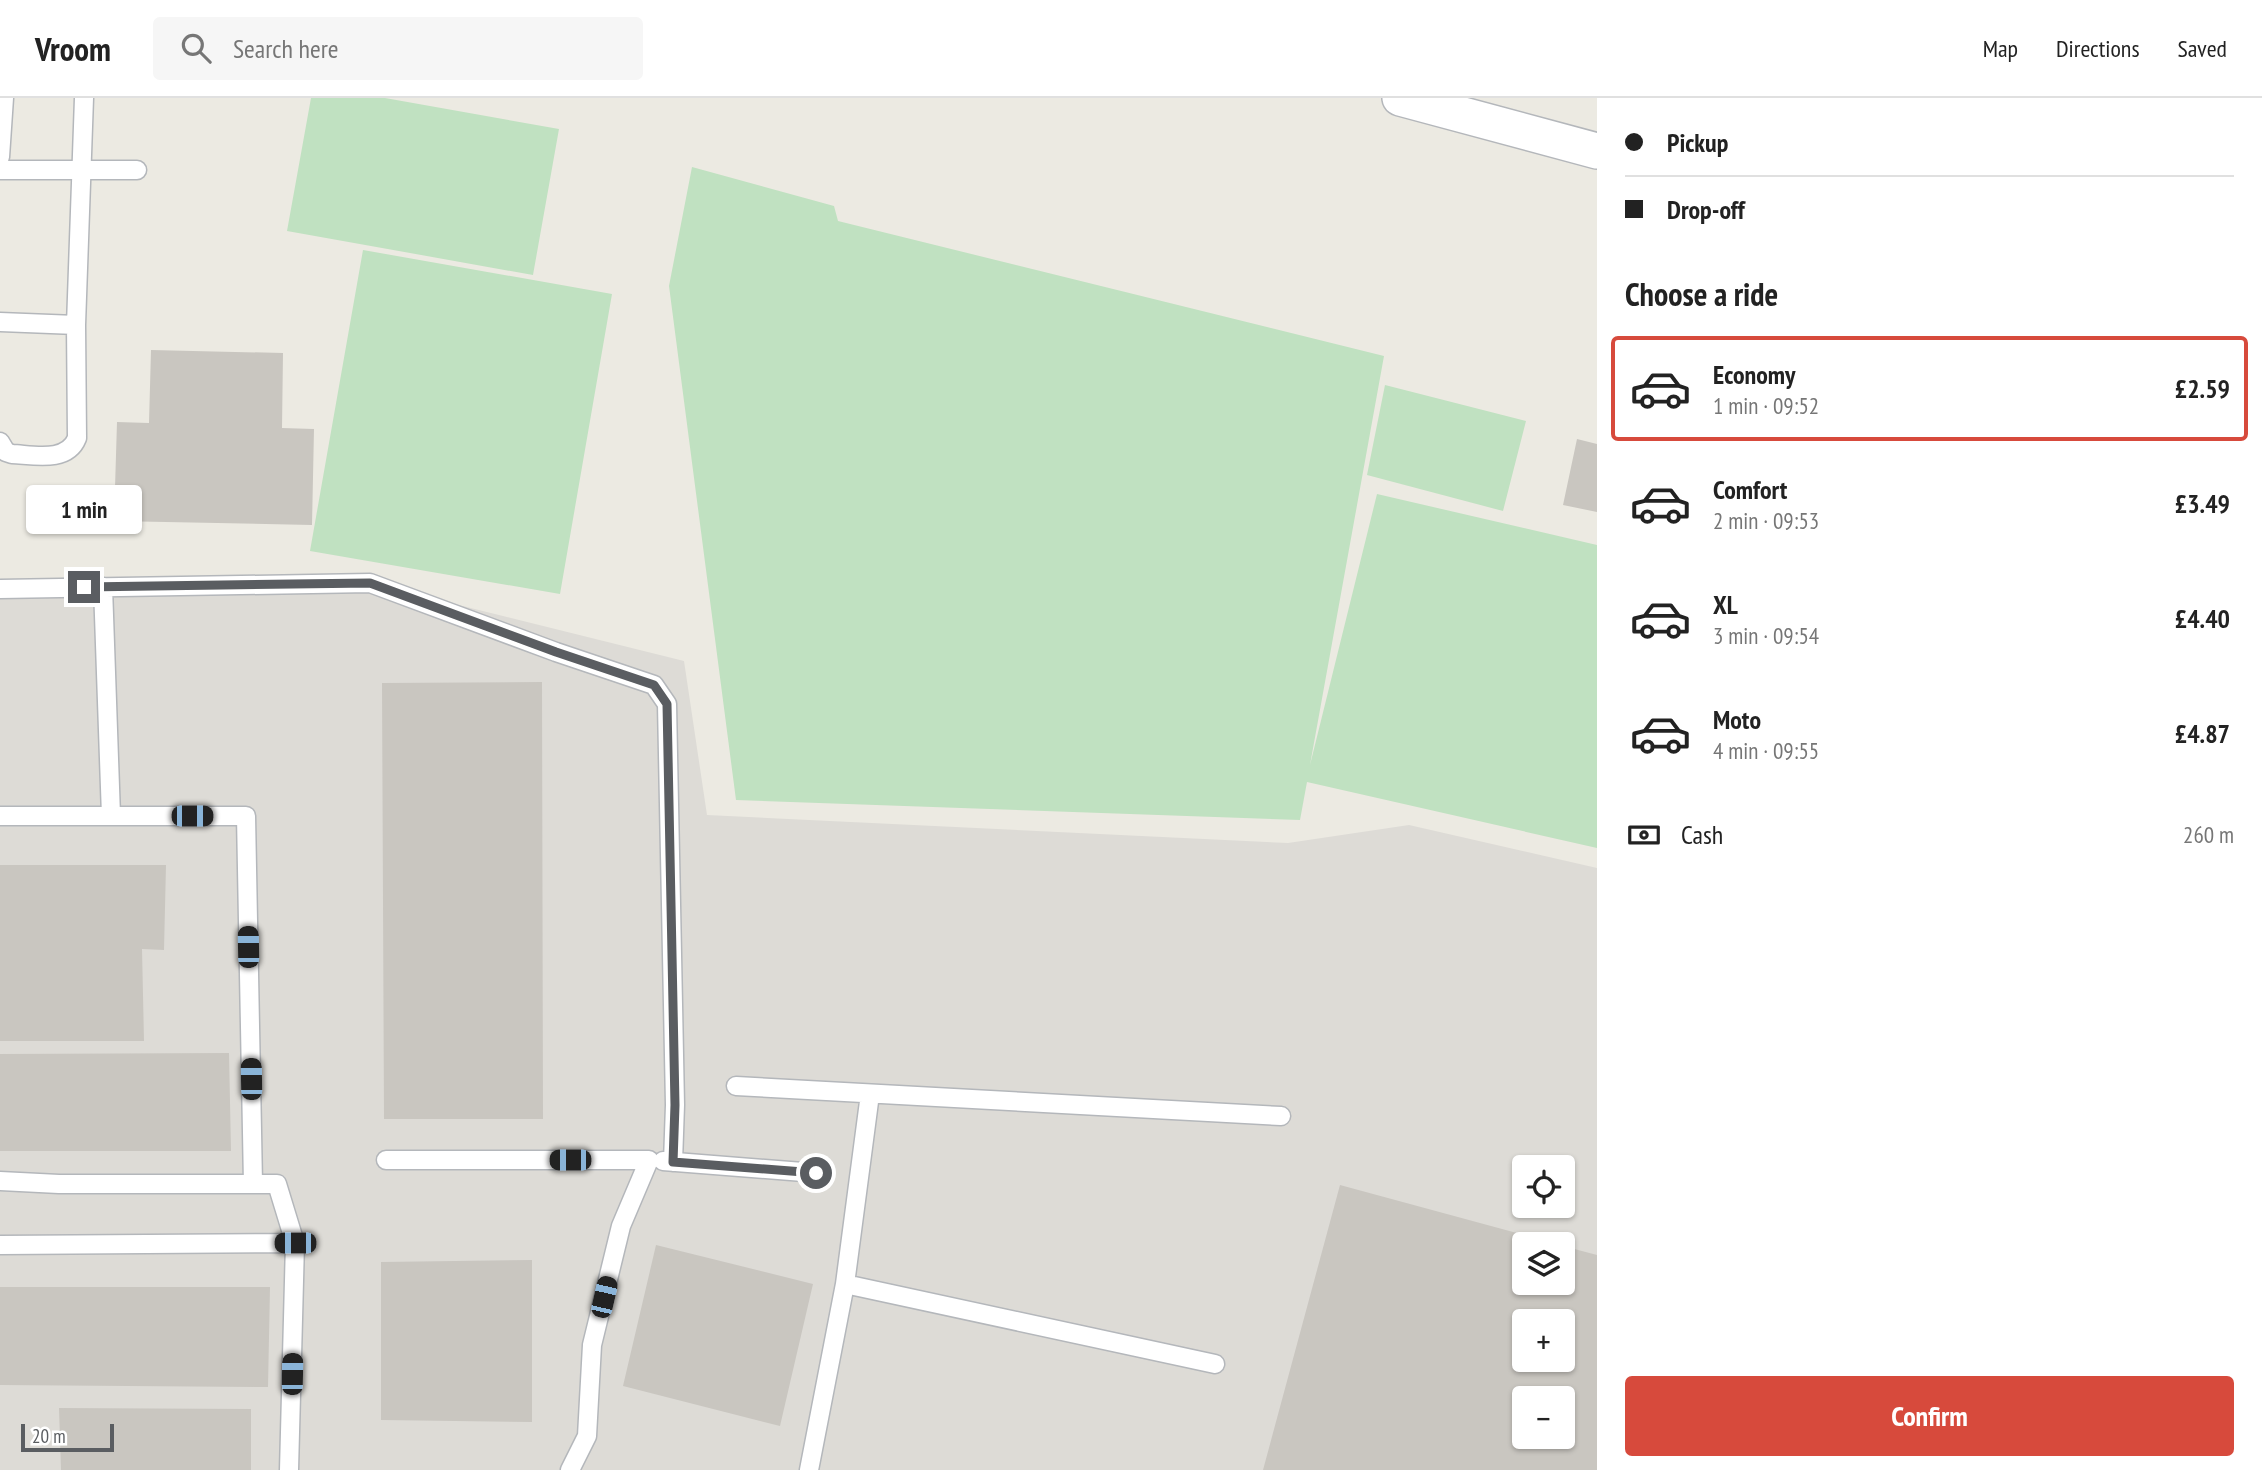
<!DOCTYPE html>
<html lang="en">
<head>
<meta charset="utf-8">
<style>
	:root { --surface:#fff; --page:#f6f6f6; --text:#222; --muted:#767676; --line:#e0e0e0; --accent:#d74a3c }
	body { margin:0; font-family:"PT Sans Narrow",sans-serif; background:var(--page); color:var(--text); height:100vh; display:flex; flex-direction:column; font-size:26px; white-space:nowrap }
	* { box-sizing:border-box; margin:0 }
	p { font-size:23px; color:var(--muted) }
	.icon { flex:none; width:38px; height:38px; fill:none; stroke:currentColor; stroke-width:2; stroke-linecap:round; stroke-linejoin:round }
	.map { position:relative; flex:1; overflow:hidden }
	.details { display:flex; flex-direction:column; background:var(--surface); width:665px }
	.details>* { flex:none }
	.guide { display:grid; align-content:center; height:154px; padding:0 28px; background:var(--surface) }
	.fabs { position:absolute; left:1512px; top:1057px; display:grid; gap:14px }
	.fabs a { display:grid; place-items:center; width:63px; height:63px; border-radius:7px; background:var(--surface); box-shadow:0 2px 5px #0004; font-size:35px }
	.scale { position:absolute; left:21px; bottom:18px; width:93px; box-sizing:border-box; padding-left:7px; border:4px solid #5a5d61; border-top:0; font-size:19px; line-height:24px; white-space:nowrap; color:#5a5d61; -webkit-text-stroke:5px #fff; paint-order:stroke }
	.end { position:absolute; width:32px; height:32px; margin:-16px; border:9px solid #5a5d61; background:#fff; box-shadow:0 0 0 4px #fff }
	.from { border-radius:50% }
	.bubble { position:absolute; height:49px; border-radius:7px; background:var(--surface); box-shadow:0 2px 5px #0004; font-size:23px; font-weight:700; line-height:49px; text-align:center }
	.car { position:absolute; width:21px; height:42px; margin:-21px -10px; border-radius:9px; box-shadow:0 0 5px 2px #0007; background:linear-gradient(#222 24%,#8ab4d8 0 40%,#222 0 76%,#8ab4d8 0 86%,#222 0) }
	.guide b { display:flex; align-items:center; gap:24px; height:66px; font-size:26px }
	.guide b+b { border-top:2px solid var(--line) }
	.guide i { width:18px; height:18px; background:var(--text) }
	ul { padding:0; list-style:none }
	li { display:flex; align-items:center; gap:21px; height:105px; margin:0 14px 10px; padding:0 14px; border:4px solid transparent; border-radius:7px }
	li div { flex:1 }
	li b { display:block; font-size:26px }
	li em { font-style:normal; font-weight:700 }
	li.selected { border-color:var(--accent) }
	li>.icon { width:63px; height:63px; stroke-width:1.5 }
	h2 { padding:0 28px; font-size:32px; line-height:84px }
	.pay { display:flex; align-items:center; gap:18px; height:77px; padding:0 28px; font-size:26px }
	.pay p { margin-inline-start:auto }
	.cta { display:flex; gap:14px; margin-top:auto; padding:14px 28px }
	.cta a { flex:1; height:80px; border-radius:7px; background:var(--accent); color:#fff; font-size:28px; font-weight:700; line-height:80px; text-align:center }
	header { display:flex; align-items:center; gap:42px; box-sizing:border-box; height:98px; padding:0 35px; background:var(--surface); border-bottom:2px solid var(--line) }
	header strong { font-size:33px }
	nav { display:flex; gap:38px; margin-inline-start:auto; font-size:24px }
	.search { width:490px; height:63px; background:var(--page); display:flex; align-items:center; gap:18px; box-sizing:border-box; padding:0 24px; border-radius:7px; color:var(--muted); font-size:26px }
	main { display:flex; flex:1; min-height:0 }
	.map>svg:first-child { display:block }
	.industrial { fill:#dddbd6; fill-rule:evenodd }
	.green { fill:#c0e1c1 }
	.building { fill:#c9c6c0; fill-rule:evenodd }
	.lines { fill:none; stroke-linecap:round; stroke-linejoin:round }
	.lane-casing { stroke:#b4b7bb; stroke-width:21 }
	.street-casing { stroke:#b4b7bb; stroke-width:38 }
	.lane { stroke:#fff; stroke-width:18 }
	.street { stroke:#fff; stroke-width:35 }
	.route { stroke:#5a5d61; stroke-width:9 }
</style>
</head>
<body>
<header>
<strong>Vroom</strong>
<div class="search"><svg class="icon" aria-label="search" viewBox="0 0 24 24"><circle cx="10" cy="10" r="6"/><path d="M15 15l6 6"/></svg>Search here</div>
<nav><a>Map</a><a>Directions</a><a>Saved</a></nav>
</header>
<main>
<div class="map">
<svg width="1597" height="1372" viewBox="0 0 1597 1372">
	<rect width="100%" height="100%" fill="#eceae2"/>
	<path class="industrial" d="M0,485H370L684,563L707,717L1288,745L1409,727L1597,770V1372H0ZM1524,1069H1563V1108H1524ZM1524,1146H1563V1185H1524ZM1524,1223H1563V1262H1524ZM1524,1300H1563V1339H1524Z"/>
	<path class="green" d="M311,0H385L559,31L533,177L287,133Z
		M692,69L834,108L838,123L1384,258L1310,667L1377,396L1597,447V750L1307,684L1300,722L736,702L669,188Z
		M363,152L612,196L560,496L310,453Z
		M1385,287L1526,323L1503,413L1367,377Z"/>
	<path class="building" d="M151,252L283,255L282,330L314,331L312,427L114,423L117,324L149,325Z
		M1577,341L1597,346V414L1563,407Z
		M542,584L543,1021H384L382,585Z
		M0,767H166L164,852L142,851L144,943H0Z
		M229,955L231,1053H0V956Z
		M1340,1087L1554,1145L1524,1146V1185H1563V1148L1597,1157V1372H1263ZM1524,1223H1563V1262H1524ZM1524,1300H1563V1339H1524Z
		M656,1147L813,1186L780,1328L623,1288Z
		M532,1162V1324L381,1322V1164Z
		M0,1189H270L268,1289L0,1287Z
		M59,1310L251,1311V1372H61Z"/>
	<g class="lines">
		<g class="lane-casing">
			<path id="lane" d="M0,59L4,0
				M0,72H137
				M0,224L76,227
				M0,344L6,354L12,356C34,357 67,365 77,340L76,227L84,0
				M103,489L111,718
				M0,491L370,485L556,554L654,587L667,606L675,1007L673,1064
				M0,718H246L253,1086
				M736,988L1281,1018
				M386,1062H649L621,1128L592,1247L587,1338L570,1372
				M663,1063L816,1075
				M0,1083L59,1086H277L295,1145L289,1372
				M0,1147L295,1145
				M845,1186L1215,1266
				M809,1372L845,1186L870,996"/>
		</g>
		<g class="street-casing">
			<path id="street" d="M1400,0L1597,53"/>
		</g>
		<use href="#lane" class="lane"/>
		<use href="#street" class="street"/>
	</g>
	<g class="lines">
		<path class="route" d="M84,489L370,485L556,554L654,587L667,606L675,1007L673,1064L816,1075"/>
	</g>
</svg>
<div class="fabs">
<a><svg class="icon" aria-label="locate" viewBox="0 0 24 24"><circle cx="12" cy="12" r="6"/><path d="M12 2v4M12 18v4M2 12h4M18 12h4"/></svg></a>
<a><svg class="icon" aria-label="layers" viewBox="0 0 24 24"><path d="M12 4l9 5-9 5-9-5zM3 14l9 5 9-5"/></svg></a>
<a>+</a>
<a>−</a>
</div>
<div class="scale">20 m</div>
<i class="end from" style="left:816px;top:1075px"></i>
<i class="end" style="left:84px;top:489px"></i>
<div class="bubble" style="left:26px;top:387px;width:116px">1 min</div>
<i class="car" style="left:192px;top:718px;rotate:90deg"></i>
<i class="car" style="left:248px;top:849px;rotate:359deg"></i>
<i class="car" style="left:251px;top:981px;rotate:359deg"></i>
<i class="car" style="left:570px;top:1062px;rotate:270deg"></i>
<i class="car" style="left:295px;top:1145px;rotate:270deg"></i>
<i class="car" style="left:604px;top:1199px;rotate:13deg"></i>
<i class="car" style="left:292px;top:1276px;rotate:1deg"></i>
</div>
<section class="details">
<div class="guide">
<b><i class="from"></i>Pickup</b>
<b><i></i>Drop-off</b>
</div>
<h2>Choose a ride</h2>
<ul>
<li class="selected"><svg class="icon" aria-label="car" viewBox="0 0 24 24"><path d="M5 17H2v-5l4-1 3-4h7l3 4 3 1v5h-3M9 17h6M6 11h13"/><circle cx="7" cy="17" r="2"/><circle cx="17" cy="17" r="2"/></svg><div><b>Economy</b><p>1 min · 09:52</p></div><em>£2.59</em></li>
<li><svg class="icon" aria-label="car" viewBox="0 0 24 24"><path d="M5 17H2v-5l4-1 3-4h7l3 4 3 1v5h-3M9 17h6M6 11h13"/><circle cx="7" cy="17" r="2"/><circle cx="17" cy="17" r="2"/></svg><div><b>Comfort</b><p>2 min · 09:53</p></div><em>£3.49</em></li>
<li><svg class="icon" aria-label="car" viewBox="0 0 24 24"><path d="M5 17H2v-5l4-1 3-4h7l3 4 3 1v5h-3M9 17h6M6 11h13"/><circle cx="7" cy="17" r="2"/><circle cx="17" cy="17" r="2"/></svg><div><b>XL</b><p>3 min · 09:54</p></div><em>£4.40</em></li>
<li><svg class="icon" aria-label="car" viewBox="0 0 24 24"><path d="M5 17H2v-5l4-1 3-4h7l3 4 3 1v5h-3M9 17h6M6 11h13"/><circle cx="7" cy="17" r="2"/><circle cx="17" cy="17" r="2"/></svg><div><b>Moto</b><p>4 min · 09:55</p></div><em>£4.87</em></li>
</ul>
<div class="pay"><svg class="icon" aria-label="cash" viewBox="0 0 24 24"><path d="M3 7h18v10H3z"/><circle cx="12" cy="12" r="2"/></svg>Cash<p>260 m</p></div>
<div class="cta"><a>Confirm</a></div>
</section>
</main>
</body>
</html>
